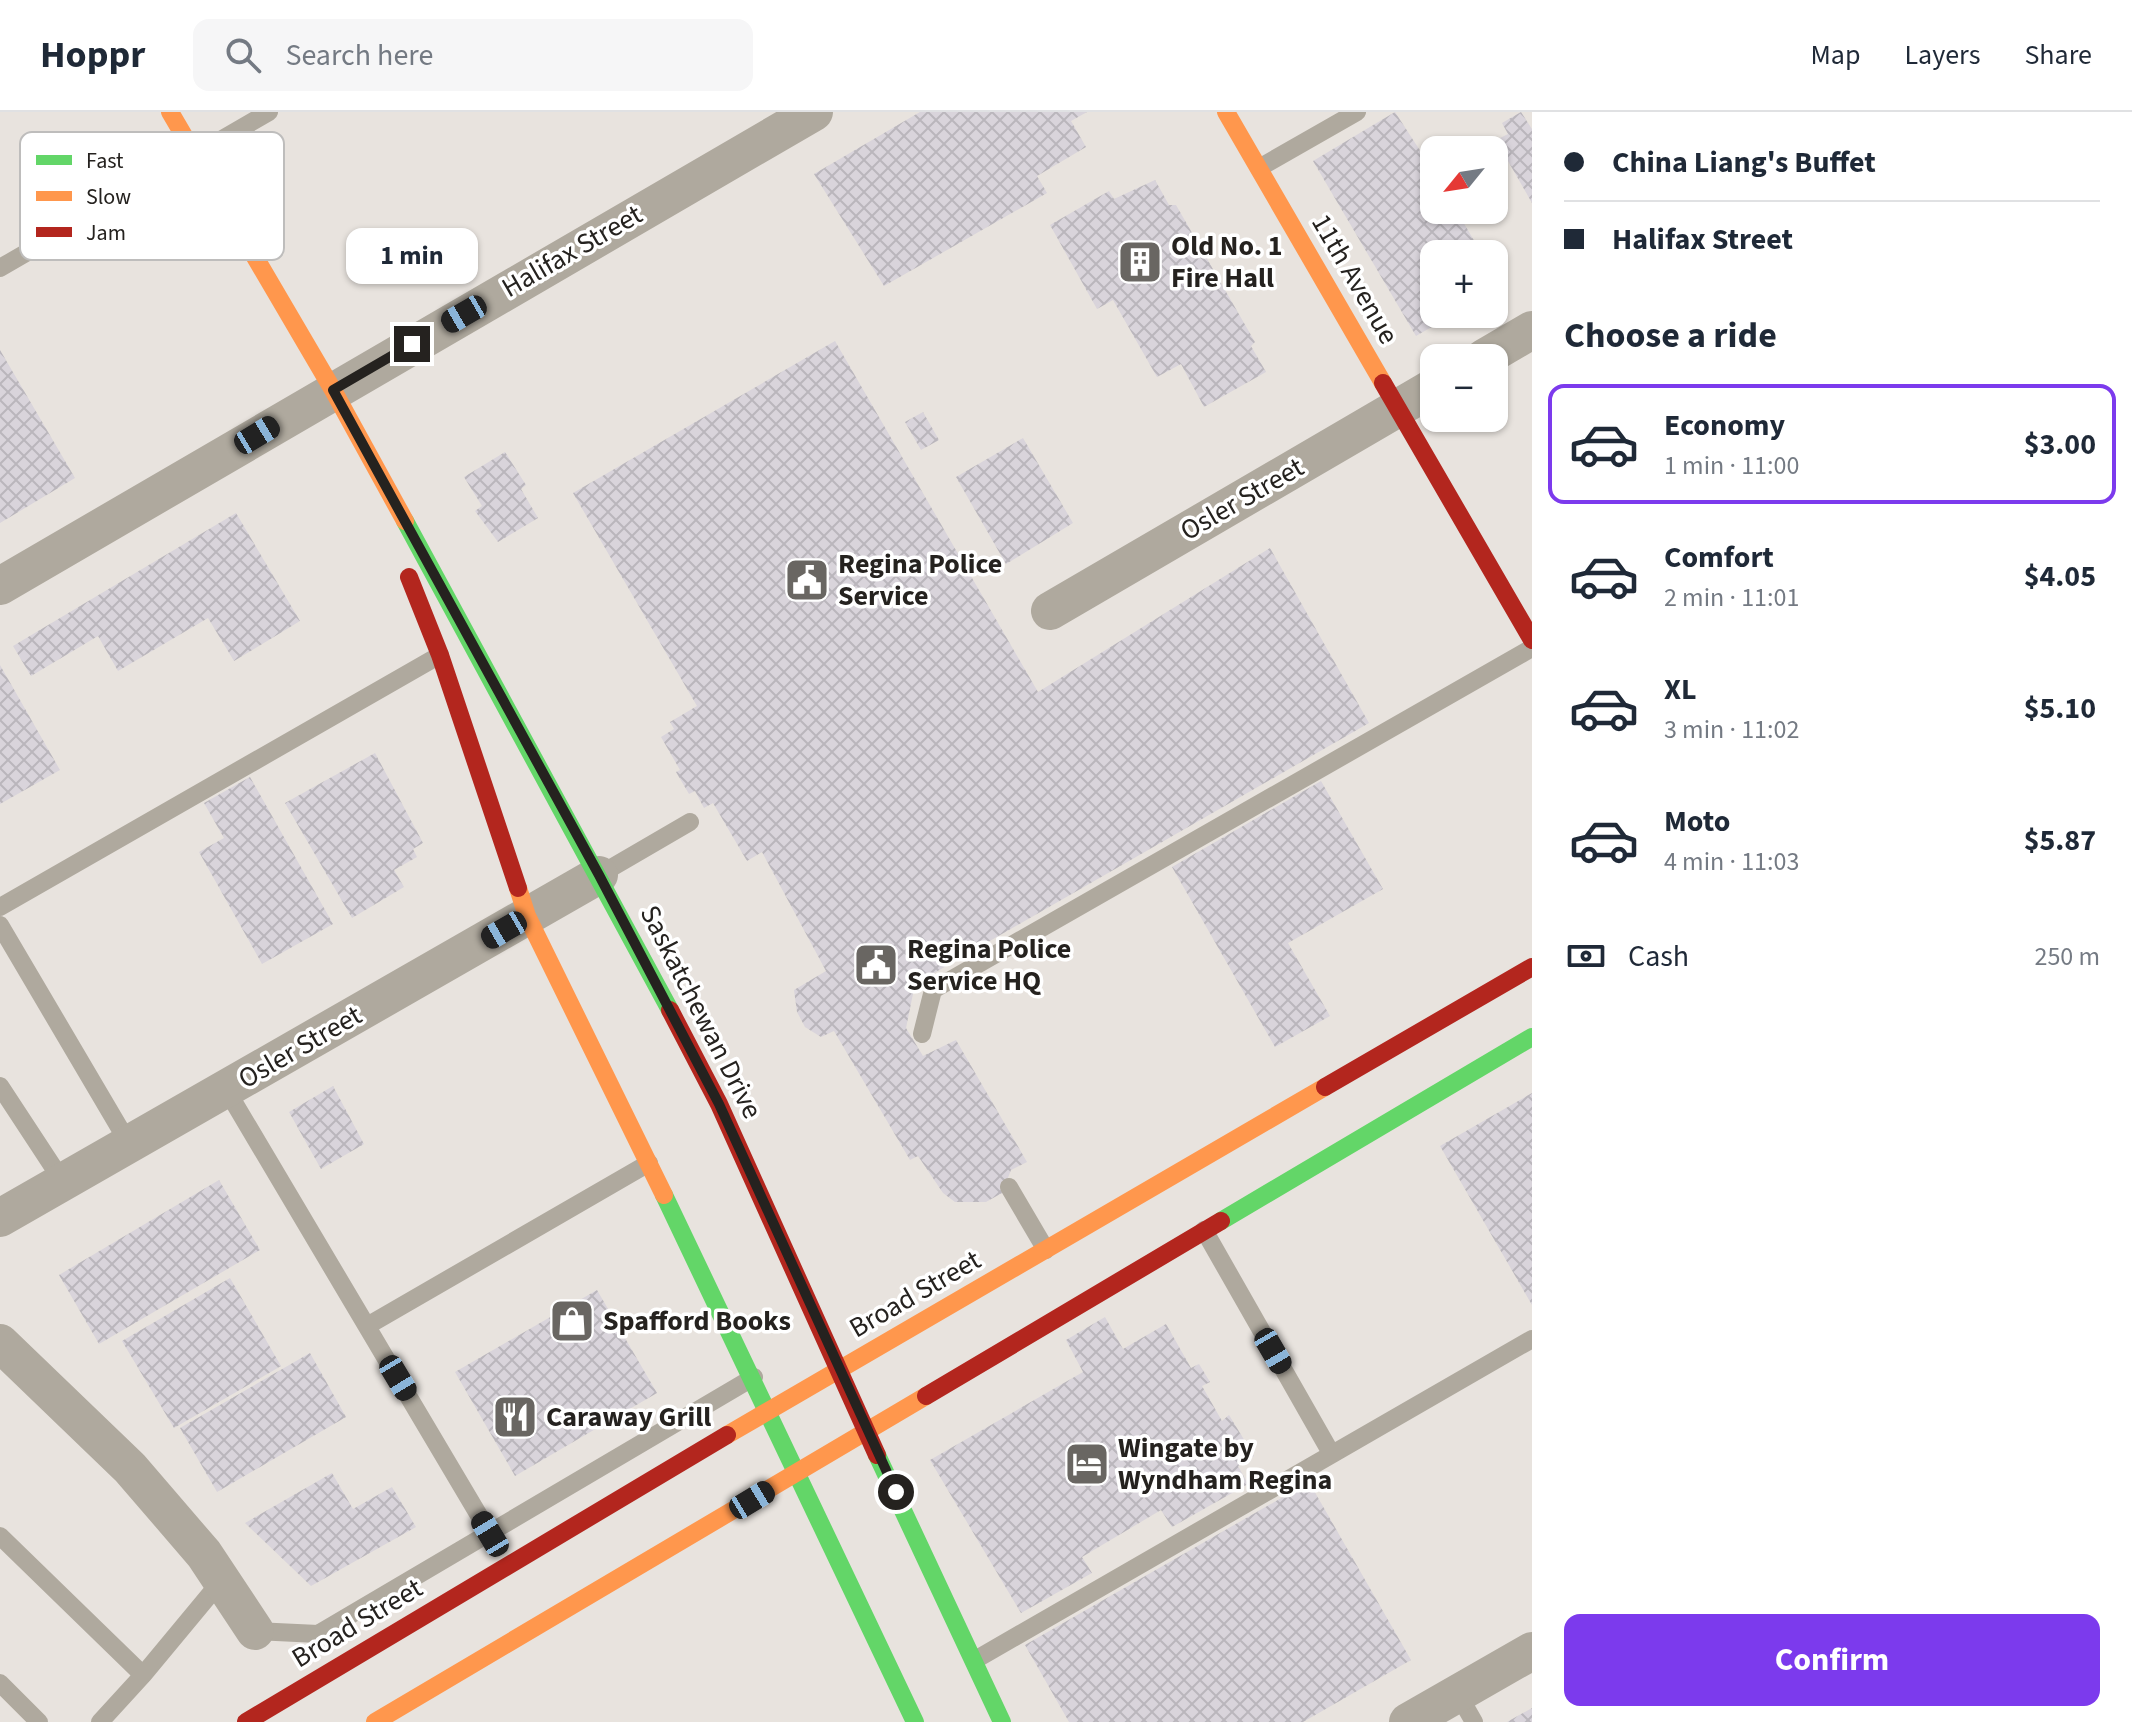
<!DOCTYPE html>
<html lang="en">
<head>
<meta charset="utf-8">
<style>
	:root { --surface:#fff; --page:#f6f6f7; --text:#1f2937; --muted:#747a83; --line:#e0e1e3; --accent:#7c3aed }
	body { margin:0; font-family:"Source Sans 3",sans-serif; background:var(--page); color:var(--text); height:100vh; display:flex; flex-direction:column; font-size:30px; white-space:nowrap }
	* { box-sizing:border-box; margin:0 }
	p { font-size:26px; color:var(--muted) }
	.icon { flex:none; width:44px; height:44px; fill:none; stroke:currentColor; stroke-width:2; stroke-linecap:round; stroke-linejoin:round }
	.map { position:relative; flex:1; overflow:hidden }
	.side { display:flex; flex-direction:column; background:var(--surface); width:600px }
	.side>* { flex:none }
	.banner { display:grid; align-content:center; height:176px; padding:0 32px; background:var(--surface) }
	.needle { width:52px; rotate:240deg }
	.controls { position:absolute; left:1420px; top:24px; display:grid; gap:16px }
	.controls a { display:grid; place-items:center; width:88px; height:88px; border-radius:16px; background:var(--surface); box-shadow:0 2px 6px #0004; font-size:40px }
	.end { position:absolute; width:36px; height:36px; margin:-18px; border:10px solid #25221f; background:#fff; box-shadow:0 0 0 4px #fff }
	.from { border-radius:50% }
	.bubble { position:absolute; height:56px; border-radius:16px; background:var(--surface); box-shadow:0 2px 6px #0004; font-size:26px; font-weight:700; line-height:56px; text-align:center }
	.car { position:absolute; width:24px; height:48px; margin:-24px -12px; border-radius:10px; box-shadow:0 0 6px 2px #0007; background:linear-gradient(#222 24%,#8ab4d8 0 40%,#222 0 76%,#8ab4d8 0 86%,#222 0) }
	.banner b { display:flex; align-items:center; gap:28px; height:76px; font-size:30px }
	.banner b+b { border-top:2px solid var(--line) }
	.banner i { width:20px; height:20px; background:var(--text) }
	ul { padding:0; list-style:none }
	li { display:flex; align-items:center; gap:24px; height:120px; margin:0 16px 12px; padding:0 16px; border:4px solid transparent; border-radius:16px }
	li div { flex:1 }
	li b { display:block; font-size:30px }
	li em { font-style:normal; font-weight:700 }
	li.selected { border-color:var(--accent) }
	li>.icon { width:72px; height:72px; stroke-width:1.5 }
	h2 { padding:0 32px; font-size:36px; line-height:96px }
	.pay { display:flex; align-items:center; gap:20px; height:88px; padding:0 32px; font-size:30px }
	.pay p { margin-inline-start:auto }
	.button { display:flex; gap:16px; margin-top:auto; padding:16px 32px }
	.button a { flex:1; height:92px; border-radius:16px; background:var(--accent); color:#fff; font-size:32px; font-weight:700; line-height:92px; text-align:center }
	header { display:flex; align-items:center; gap:48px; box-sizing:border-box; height:112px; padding:0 40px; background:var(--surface); border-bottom:2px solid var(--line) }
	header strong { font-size:38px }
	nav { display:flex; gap:44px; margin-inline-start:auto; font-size:28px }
	.search { width:560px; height:72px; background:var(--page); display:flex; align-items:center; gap:20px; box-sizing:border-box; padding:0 28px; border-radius:16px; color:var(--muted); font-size:30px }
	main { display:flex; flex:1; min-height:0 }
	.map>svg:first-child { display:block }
	.building { fill:url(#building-cross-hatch) }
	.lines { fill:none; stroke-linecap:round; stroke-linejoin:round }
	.lane { stroke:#afa99e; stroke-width:18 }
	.street { stroke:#afa99e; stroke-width:38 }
	.fast { stroke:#63d668; stroke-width:18 }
	.slow { stroke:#ff974d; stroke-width:18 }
	.jam { stroke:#b3261e; stroke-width:18 }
	.route { stroke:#25221f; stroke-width:10 }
	.labels { text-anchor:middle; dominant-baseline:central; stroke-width:7; stroke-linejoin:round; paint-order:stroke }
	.poi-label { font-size:28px; font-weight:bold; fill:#25221f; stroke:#fff; text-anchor:start }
	.street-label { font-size:28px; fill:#25221f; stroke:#fff }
	.key { fill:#fff; stroke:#bebdbc; stroke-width:2 }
	.key-label { font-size:22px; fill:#25221f }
</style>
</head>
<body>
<header>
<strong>Hoppr</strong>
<div class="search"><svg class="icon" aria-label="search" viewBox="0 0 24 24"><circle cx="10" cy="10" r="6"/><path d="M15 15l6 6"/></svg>Search here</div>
<nav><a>Map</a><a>Layers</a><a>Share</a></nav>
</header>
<main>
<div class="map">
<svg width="1532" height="1610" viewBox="0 0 1532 1610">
	<defs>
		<pattern id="building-cross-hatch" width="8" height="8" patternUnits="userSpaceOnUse" patternTransform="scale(2)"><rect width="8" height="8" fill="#d9d4db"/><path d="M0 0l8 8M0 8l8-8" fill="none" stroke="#bab6bc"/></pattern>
	</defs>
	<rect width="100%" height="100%" fill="#e8e3de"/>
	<path class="building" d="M920,0H1087L1071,9L1086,35L1037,64L1047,81L884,174L814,62Z
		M1395,0L1434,60V98H1456L1482,142H1434V202H1454L1416,224L1313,49Z
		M1521,0L1532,17V91L1496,28L1508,22L1502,11Z
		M1155,68L1169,93H1176L1255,230L1251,234L1266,260L1204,295L1181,252L1157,265L1113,188L1097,197L1050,113L1109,79L1114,87Z
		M835,229L1038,580L1270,436L1369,611L915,872L906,916L923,944L956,928L1027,1050L1011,1058L1002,1081L986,1090H955L943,1081L918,1044L910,1048L834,919L821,925L805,915L797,900L794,878L826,859L762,740L747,749L713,691L704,696L695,679L689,682L676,660L680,658L661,625L674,617L670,610L697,594L573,381Z
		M0,238L75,366L0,411Z
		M923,300L939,328L921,338L905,310Z
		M1023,326L1073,411L1006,452L956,365Z
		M505,340L526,373L521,377L538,406L498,430L475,399L482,394L464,365Z
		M236,401L300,509L234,549L208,506L118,559L98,524L31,564L13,534Z
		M0,553L60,658L0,692Z
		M375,641L423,731L413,737L417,745L394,758L404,775L352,806L285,691Z
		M250,665L333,812L262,852L199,740L224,726L204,691Z
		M1321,669L1383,777L1288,831L1330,904L1275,935L1172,755Z
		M333,974L364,1032L321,1057L289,1000Z
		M1532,981V1193L1440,1034Z
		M219,1068L260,1138L99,1232L59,1163Z
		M230,1166L281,1254L174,1316L122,1229Z
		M597,1178L657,1281L515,1364L455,1260Z
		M1105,1205L1123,1237L1166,1212L1191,1256L1199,1252L1210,1270L1202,1274L1222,1309L1229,1303L1254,1344L1238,1354L1248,1372L1172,1415L1161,1398L1082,1445L1092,1461L1021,1501L930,1348L1083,1260L1066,1228Z
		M310,1241L346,1305L217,1380L180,1316Z
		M332,1361L353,1397L392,1375L416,1415L311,1474L245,1411Z
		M1309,1370L1411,1548L1303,1610H1069L1025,1533Z
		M1532,1596V1610H1507Z"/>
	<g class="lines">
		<path class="lane" d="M1259,56L1357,0
			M0,156L269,0
			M599,763L690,710
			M0,795L440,543
			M0,813L129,1032
			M922,922L933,878L1532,536
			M0,974L63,1070
			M226,977L490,1422
			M1009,1075L1046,1138
			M1204,1118L1331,1341
			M367,1214L649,1051
			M0,1424L143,1563
			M255,1519L318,1522L754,1265
			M975,1548L1532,1227
			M0,1571L39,1610
			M1458,1582L1474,1610
			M100,1610L143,1563L221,1469"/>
		<path class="street" d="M1484,246L1532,218
			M0,474L814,0
			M1050,499L1434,275
			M0,1106L599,763
			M0,1231L130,1356L204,1442L255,1519
			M1408,1610L1532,1539"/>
		<path class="fast" d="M405,409L670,898
			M664,1083L915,1610
			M1221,1109L1532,925
			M877,1343L1002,1610"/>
		<path class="slow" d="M170,0L333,278L405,409
			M1226,0L1383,271
			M518,776L527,804L664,1083
			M727,1323L1325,975
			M375,1610L926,1284"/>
		<path class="jam" d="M1383,271L1532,528
			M409,465L440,543L518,776
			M670,898L719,992L877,1343
			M1325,975L1532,855
			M926,1284L1221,1109
			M246,1610L727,1323"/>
	</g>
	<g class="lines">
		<path class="route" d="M412,232L333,278L599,763L719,992L896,1380"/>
	</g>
	<defs>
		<g id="building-square" transform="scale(2.3)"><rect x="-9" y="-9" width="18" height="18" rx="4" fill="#696662" stroke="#fff"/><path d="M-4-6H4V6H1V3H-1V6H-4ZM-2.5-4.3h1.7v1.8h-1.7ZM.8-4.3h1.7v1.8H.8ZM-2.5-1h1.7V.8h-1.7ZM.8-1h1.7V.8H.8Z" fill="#fff"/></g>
		<g id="civic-square" transform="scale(2.3)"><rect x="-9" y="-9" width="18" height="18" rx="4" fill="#696662" stroke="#fff"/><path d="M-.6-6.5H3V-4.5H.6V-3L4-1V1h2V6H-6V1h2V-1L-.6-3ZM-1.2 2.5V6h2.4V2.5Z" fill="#fff"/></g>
		<g id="shop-square" transform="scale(2.3)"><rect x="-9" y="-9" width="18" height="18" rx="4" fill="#696662" stroke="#fff"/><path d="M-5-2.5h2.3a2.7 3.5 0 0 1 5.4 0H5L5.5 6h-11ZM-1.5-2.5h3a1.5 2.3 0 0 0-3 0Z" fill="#fff"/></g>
		<g id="restaurant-square" transform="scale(2.3)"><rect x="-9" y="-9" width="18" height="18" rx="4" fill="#696662" stroke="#fff"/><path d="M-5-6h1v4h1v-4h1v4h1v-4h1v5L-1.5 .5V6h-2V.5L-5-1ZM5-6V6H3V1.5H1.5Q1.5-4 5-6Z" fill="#fff"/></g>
		<g id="hotel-square" transform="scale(2.3)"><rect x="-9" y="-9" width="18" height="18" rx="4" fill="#696662" stroke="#fff"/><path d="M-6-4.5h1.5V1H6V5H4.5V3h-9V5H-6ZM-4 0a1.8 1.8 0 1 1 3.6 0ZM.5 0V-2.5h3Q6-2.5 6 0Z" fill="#fff"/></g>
	</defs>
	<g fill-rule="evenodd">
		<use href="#building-square" x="1140" y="150"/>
		<use href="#civic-square" x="807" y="468"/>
		<use href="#civic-square" x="876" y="853"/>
		<use href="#shop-square" x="572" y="1209"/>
		<use href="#restaurant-square" x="515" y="1305"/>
		<use href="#hotel-square" x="1087" y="1352"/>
	</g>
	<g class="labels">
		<g class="poi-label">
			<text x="1171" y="134">Old No. 1<tspan x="1171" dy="32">Fire Hall</tspan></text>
			<text x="838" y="452">Regina Police<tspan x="838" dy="32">Service</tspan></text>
			<text x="907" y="837">Regina Police<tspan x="907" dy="32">Service HQ</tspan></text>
			<text x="603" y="1209">Spafford Books</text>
			<text x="546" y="1305">Caraway Grill</text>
			<text x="1118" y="1336">Wingate by<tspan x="1118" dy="32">Wyndham Regina</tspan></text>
		</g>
		<g class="street-label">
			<text transform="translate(572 139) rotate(-30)">Halifax Street</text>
			<text transform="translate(1355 167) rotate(60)">11th Avenue</text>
			<text transform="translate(1242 387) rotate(-30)">Osler Street</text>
			<text transform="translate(701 900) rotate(63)">Saskatchewan Drive</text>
			<text transform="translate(300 935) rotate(-30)">Osler Street</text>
			<text transform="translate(915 1182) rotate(-30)">Broad Street</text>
			<text transform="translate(357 1511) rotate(-31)">Broad Street</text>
		</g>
	</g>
	<rect x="20" y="20" width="264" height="128" rx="12" class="key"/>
	<rect x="36" y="43" width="36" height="10" fill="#63d668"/>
	<rect x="36" y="79" width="36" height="10" fill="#ff974d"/>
	<rect x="36" y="115" width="36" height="10" fill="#b3261e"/>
	<g class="key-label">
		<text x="86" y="56">Fast</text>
		<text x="86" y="92">Slow</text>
		<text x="86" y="128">Jam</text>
	</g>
</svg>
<div class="controls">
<a><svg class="needle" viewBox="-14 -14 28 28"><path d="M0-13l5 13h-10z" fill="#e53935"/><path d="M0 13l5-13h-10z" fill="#747a83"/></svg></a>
<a>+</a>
<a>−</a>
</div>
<i class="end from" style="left:896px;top:1380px"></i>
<i class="end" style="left:412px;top:232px"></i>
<div class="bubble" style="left:346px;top:116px;width:132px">1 min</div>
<i class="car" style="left:464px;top:202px;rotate:240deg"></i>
<i class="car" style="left:257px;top:323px;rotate:59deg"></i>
<i class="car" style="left:504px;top:818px;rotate:240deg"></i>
<i class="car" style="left:1273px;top:1239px;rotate:150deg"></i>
<i class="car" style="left:398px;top:1266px;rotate:149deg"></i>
<i class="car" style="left:752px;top:1388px;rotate:59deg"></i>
<i class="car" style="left:490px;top:1422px;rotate:329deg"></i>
</div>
<section class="side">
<div class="banner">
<b><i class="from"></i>China Liang's Buffet</b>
<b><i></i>Halifax Street</b>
</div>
<h2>Choose a ride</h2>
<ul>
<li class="selected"><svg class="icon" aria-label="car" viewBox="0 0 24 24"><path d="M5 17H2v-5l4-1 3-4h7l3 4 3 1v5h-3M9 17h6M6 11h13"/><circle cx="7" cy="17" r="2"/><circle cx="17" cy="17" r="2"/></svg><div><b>Economy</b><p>1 min · 11:00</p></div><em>$3.00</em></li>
<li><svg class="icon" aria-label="car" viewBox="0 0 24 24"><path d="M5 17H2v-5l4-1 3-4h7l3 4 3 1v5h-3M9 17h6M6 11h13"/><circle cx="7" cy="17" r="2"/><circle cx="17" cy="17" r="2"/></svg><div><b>Comfort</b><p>2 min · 11:01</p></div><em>$4.05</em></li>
<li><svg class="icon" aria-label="car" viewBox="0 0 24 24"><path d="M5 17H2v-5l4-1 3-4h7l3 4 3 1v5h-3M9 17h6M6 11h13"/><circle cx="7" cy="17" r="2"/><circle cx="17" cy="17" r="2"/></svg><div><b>XL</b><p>3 min · 11:02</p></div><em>$5.10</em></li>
<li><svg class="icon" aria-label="car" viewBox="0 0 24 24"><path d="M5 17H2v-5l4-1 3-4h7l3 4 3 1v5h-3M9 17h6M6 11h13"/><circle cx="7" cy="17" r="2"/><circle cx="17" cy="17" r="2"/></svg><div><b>Moto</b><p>4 min · 11:03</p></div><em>$5.87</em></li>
</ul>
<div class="pay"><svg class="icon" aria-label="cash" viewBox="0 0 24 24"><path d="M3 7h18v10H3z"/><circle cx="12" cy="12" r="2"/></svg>Cash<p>250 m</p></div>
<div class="button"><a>Confirm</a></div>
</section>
</main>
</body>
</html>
